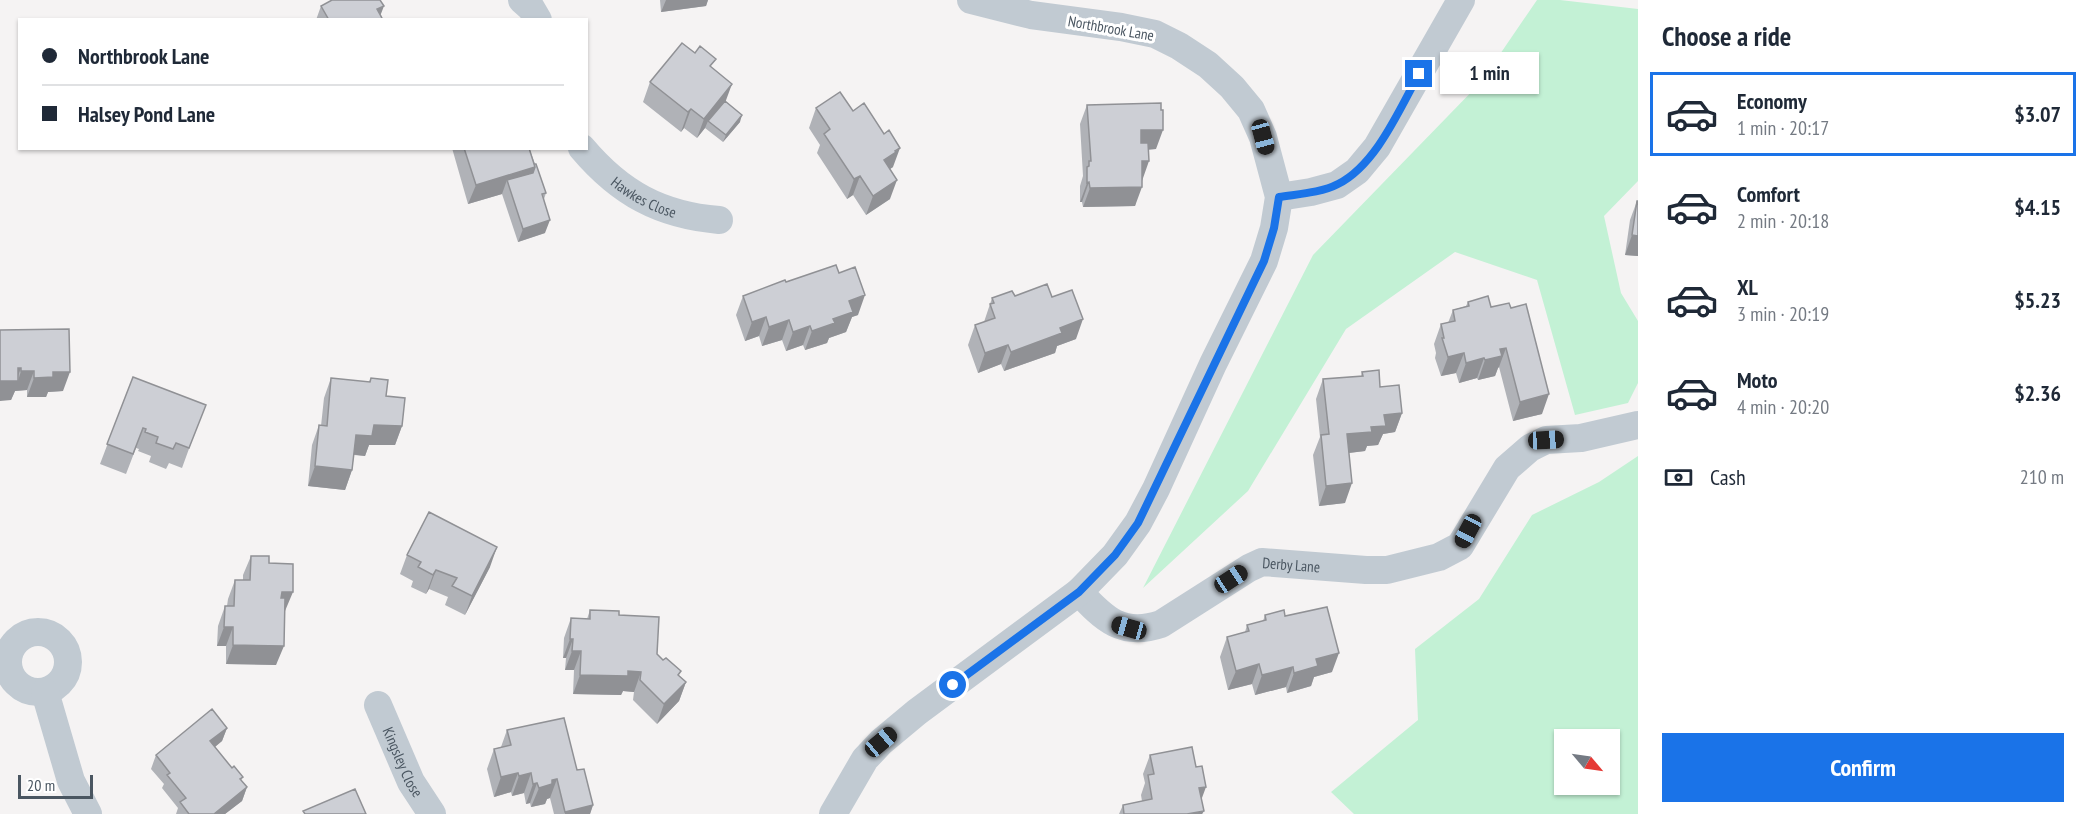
<!DOCTYPE html>
<html lang="en">
<head>
<meta charset="utf-8">
<style>
	:root { --surface:#fff; --page:#f6f6f7; --text:#1f2937; --muted:#747a83; --line:#e0e1e3; --accent:#1a73e8 }
	body { margin:0; font-family:"PT Sans Narrow",sans-serif; background:var(--page); color:var(--text); height:100vh; display:flex; flex-direction:column; font-size:22px; white-space:nowrap }
	* { box-sizing:border-box; margin:0 }
	p { font-size:20px; color:var(--muted) }
	.icon { flex:none; width:33px; height:33px; fill:none; stroke:currentColor; stroke-width:2; stroke-linecap:round; stroke-linejoin:round }
	.map { position:relative; flex:1; overflow:hidden }
	.panel { display:flex; flex-direction:column; background:var(--surface); width:450px }
	.panel>* { flex:none }
	.banner { position:absolute; left:18px; top:18px; width:570px; height:132px; border-radius:0px; box-shadow:0 2px 4px #0004; display:grid; align-content:center; height:132px; padding:0 24px; background:var(--surface) }
	.needle { width:39px; rotate:119deg }
	.fabs { position:absolute; left:1554px; top:729px; display:grid; gap:12px }
	.fabs a { display:grid; place-items:center; width:66px; height:66px; border-radius:0px; background:var(--surface); box-shadow:0 2px 4px #0004; font-size:30px }
	.scale { position:absolute; left:18px; bottom:15px; width:75px; box-sizing:border-box; padding-left:6px; border:3px solid #4a5661; border-top:0; font-size:16px; line-height:21px; white-space:nowrap; color:#4a5661; -webkit-text-stroke:4px #fff; paint-order:stroke }
	.end { position:absolute; width:27px; height:27px; margin:-14px; border:8px solid #1a73e8; background:#fff; box-shadow:0 0 0 3px #fff }
	.from { border-radius:50% }
	.bubble { position:absolute; height:42px; border-radius:0px; background:var(--surface); box-shadow:0 2px 4px #0004; font-size:20px; font-weight:700; line-height:42px; text-align:center }
	.car { position:absolute; width:18px; height:36px; margin:-18px -9px; border-radius:8px; box-shadow:0 0 4px 2px #0007; background:linear-gradient(#222 24%,#8ab4d8 0 40%,#222 0 76%,#8ab4d8 0 86%,#222 0) }
	.banner b { display:flex; align-items:center; gap:21px; height:57px; font-size:22px }
	.banner b+b { border-top:2px solid var(--line) }
	.banner i { width:15px; height:15px; background:var(--text) }
	ul { padding:0; list-style:none }
	li { display:flex; align-items:center; gap:18px; height:84px; margin:0 12px 9px; padding:0 12px; border:3px solid transparent; border-radius:0px }
	li div { flex:1 }
	li b { display:block; font-size:22px }
	li em { font-style:normal; font-weight:700 }
	li.selected { border-color:var(--accent) }
	li>.icon { width:54px; height:54px; stroke-width:1.5 }
	h2 { padding:0 24px; font-size:27px; line-height:72px }
	.pay { display:flex; align-items:center; gap:15px; height:66px; padding:0 24px; font-size:22px }
	.pay p { margin-inline-start:auto }
	.cta { display:flex; gap:12px; margin-top:auto; padding:12px 24px }
	.cta a { flex:1; height:69px; border-radius:0px; background:var(--accent); color:#fff; font-size:24px; font-weight:700; line-height:69px; text-align:center }
	main { display:flex; flex:1; min-height:0 }
	.map>svg:first-child { display:block }
	.green { fill:#c3f1d5; fill-rule:evenodd }
	.lines { fill:none; stroke-linecap:round; stroke-linejoin:round }
	.minor { stroke:#c1cad2; stroke-width:28 }
	.wall { fill:#b0b2b7 }
	.shaded-wall { fill:#909195 }
	.building { fill:#cdcfd5; stroke:#909195; stroke-width:1.5 }
	.route { stroke:#1a73e8; stroke-width:8 }
	.labels { text-anchor:middle; dominant-baseline:central; stroke-width:6; stroke-linejoin:round; paint-order:stroke }
	.street-label { font-size:15px; fill:#4a5661; stroke:#fff }
</style>
</head>
<body>
<main>
<div class="map">
<svg width="1638" height="814" viewBox="0 0 1638 814">
	<rect width="100%" height="100%" fill="#f5f3f3"/>
	<path class="green" d="M1537,0H1560L1638,9V181L1604,216L1621,293L1638,321V383L1628,403L1575,415L1537,280L1455,252L1346,329L1248,491L1143,588L1313,255L1481,82Z
		M1638,456V814H1354L1331,792L1418,720L1415,649L1479,599L1532,515L1599,482ZM1564,740H1610V784H1564Z"/>
	<g class="lines">
		<g class="minor">
			<path d="M522,0L531,8L538,20"/>
			<path id="s1" d="M582,148C620,193 660,215 719,220"/>
			<path d="M1279,197L1311,192L1337,185L1357,171L1377,147L1461,0"/>
			<path id="s2" d="M1079,592C1104,619 1122,637 1161,624L1249,568L1262,562L1366,570H1387L1439,557L1460,546L1507,468L1530,448L1546,440L1581,438L1638,425"/>
			<circle cx="38" cy="662" r="30"/>
			<path d="M45,692L71,781L88,814"/>
			<path id="s3" d="M378,705L411,782L432,814"/>
			<path d="M833,814L865,759L881,742L917,712L1079,592L1115,555L1138,523L1156,489L1213,364L1264,261L1274,228L1279,197L1263,137L1251,110L1232,87L1208,65L1179,46L1155,34L1121,27L1031,15L971,0"/>
		</g>
	</g>
	<path class="wall" d="M660,0H708L706,6L661,12Z
		M321,6L381,15L383,20H316Z
		M713,68L726,102L740,122L723,142L705,128L697,138L684,128L681,132L643,102L650,82Z
		M1087,105L1156,149L1148,150L1135,206L1083,207L1082,202H1080V186L1083,176L1080,124Z
		M816,108L853,111L893,167L890,169V199L866,215L853,195L847,199L817,153L820,145L809,128Z
		M452,148H529L546,193L544,199L545,233L518,242L502,194L468,204Z
		M1637,201H1638V256L1625,255L1630,220Z
		M839,273L858,315L852,317L846,332L829,338L827,343L805,350L803,345L786,351L782,340L762,346L759,336L745,341L736,315L743,296L786,282Z
		M1015,296L1052,297L1076,339L1057,346L1055,353L1004,371L1001,364L978,373L968,345L975,325L984,322L992,298Z
		M1468,302L1491,307L1542,414L1513,421L1499,367L1498,368L1495,376L1478,380L1477,378L1459,383L1456,373L1441,376L1435,358L1436,353L1434,344L1441,324L1448,323L1453,310L1466,306Z
		M0,330L63,391L48,392L46,397H27V390L15,391L11,400Z
		M1362,372L1380,387L1402,413L1395,432L1383,434L1378,445L1367,446L1365,451L1349,453L1345,503L1319,506L1313,455L1320,437L1316,399L1323,379L1361,376Z
		M133,377L198,424L182,468L169,463L166,469L149,462L151,456L138,451L139,449L136,448L126,474L100,464Z
		M331,378L369,382L371,378L386,396L402,426L395,445H369L365,456L354,455L352,470L345,490L308,486L312,445L319,425L321,426L324,398Z
		M407,555L490,567L465,615L445,605L448,597L429,589L426,594L411,587L413,581L400,574Z
		M251,556L269,563L285,611H284L276,665L226,664V646H217L218,626L225,606H227L228,599L235,580H243V575Z
		M590,610L619,615L657,654L663,660L686,682L679,701L657,724L633,700L634,692L623,691L621,695L573,694L574,670H565L566,658H563L564,638L571,618L587,619Z
		M1265,615L1285,616L1332,672L1314,677L1311,686L1287,693L1286,687L1255,695L1252,684L1228,690L1220,657L1227,637L1245,632L1247,625L1263,621Z
		M227,728L222,741L215,747L232,768L243,777L241,781L247,787L242,801L225,814H176L178,808L162,788L164,784L151,769L156,755Z
		M507,730L577,770L593,805L590,814H554L550,798L547,799L545,804L531,807L530,803L526,804L524,793L512,796L511,792L494,797L487,769L494,749L501,747Z
		M1150,755L1201,800L1204,811L1202,814H1119L1123,805L1142,801L1141,795L1145,783L1143,774Z"/>
	<path class="shaded-wall" d="M666,0H708L706,6L661,12Z
		M384,6L379,19L377,9Z
		M732,84L725,103L708,121L705,128L697,138L704,119Z
		M691,109L684,128L681,132L688,112Z
		M742,115L740,122L723,142L726,135Z
		M1141,130H1163L1156,149L1134,150Z
		M900,148L893,167L890,169L884,160Z
		M1142,161H1149L1142,181Z
		M535,167L528,186L507,180L502,194L468,204L476,185Z
		M860,176L853,195L847,199L854,179Z
		M897,180L890,199L866,215L873,196Z
		M1089,182L1082,202H1080L1087,183Z
		M1142,187L1135,206L1083,207L1090,188Z
		M550,220L545,233L518,242L523,229Z
		M1632,235L1638,236V256L1625,255Z
		M865,295L858,315L852,317L846,332L829,338L827,343L805,350L812,331L833,319L849,301Z
		M766,317L759,336L745,341L752,322Z
		M1083,319L1076,339L1057,346L1055,353L1004,371L1011,352L1060,328Z
		M789,320L782,340L762,346L769,327Z
		M810,326L803,345L786,351L793,332Z
		M1008,345L1001,364L978,373L985,353Z
		M1506,348L1499,367L1498,368L1495,376L1478,380L1485,360L1500,349Z
		M1464,353L1456,373L1441,376L1448,357Z
		M1484,358L1477,378L1459,383L1466,363Z
		M18,368H21L16,381H18L21,371H34L27,390L15,391L11,400L0,401V381Z
		M53,372H70L63,391L48,392L46,397H27L34,378Z
		M1549,394L1542,414L1513,421L1520,402Z
		M1402,413L1395,432L1383,434L1378,445L1367,446L1365,451L1340,454L1347,434L1371,427L1384,415Z
		M374,425L402,426L395,445H369L365,456L349,454L356,435Z
		M315,466L352,470L345,490L308,486Z
		M1352,483L1345,503L1319,506L1326,486Z
		M497,547L490,567L465,615L472,596Z
		M436,570L429,589L426,594L433,575Z
		M282,592H293L285,611H275Z
		M224,627H233L226,646H217Z
		M570,639H573L566,658H563Z
		M233,645L284,646L276,665L226,664Z
		M572,651H581L574,670H565Z
		M1339,653L1332,672L1314,677L1311,686L1287,693L1294,673L1316,659Z
		M1259,664L1252,684L1228,690L1236,671Z
		M1293,667L1286,687L1255,695L1262,675Z
		M628,671L641,672L634,692L623,691L621,695L573,694L580,675Z
		M686,682L679,701L657,724L664,704Z
		M227,728L222,741L205,755L210,741Z
		M518,773L511,792L494,797L501,777Z
		M531,773L524,793L512,796L519,776Z
		M557,779L550,798L547,799L545,804L531,807L539,788L552,780Z
		M537,783L530,803L526,804L533,784Z
		M247,787L242,801L225,814H214Z
		M1206,787L1199,806V788Z
		M593,805L590,814H565V812Z
		M1204,811L1202,814H1187Z"/>
	<path class="building" d="M332,0H380L384,6L377,9L383,20H329L321,6Z
		M682,43L695,53L700,46L716,59L710,66L732,84L704,119L691,109L688,112L650,82Z
		M840,92L853,111L864,103L884,134L889,130L900,148L895,151L896,152L884,160L897,180L873,196L860,176L854,179L824,134L830,129L816,108Z
		M725,101L742,115L726,135L708,121Z
		M1161,103V110H1163V130H1141V143H1148L1149,161H1142V187L1090,188L1089,182L1087,183V167L1089,166V161H1091L1087,105Z
		M464,148H529L535,167L476,185Z
		M534,164H536L546,193L542,194L550,220L523,229L507,180L533,173L535,167Z
		M1637,201H1638V236L1632,235Z
		M836,265L839,273L855,267L865,295L849,301L853,312L833,319L835,323L812,331L810,326L793,332L789,320L769,327L766,317L752,322L743,296L785,280L786,282Z
		M1047,284L1052,297L1072,290L1083,319L1060,328L1062,333L1011,352L1008,345L985,353L975,325L995,318L990,304L994,303L992,298L1012,291L1015,296Z
		M1488,296L1491,307L1509,303L1511,308L1526,304L1549,394L1520,402L1506,348L1500,349L1502,356L1485,360L1484,358L1466,363L1464,353L1448,357L1442,338H1444L1441,324L1455,321L1453,310L1469,306L1468,302Z
		M69,329L70,372H53V377L34,378V371H21V368H18V381H0V330Z
		M1379,370L1380,387L1399,385L1402,413L1384,415L1386,426L1371,427L1372,432L1347,434L1352,483L1326,486L1321,435L1329,434L1323,379L1363,376L1362,372Z
		M133,377L206,405L189,448L176,443L173,449L156,443L158,437L145,432L146,429L143,428L133,454L107,444Z
		M331,378L370,382L371,378L388,380L386,396L405,398L402,426L374,425L372,436L356,435L352,470L315,466L319,425L327,426Z
		M429,512L497,547L472,596L452,586L457,578L436,570L433,575L418,567L421,562L407,555Z
		M251,556H269V563L293,564V592H282L281,598H285L284,646L233,645V627H224L225,606H234L235,580H250Z
		M1327,607L1339,653L1316,659L1318,666L1294,673L1293,667L1262,675L1259,664L1236,671L1227,637L1249,631L1247,625L1266,620L1265,615L1284,610L1285,616Z
		M590,610L619,611V615L659,617L657,654L663,660L666,658L681,671L678,675L686,682L664,704L640,680L641,672L628,671V676L580,675L581,651H572L573,639H570L571,618L590,619Z
		M212,709L227,728L210,741L232,768L234,766L243,777L240,779L247,787L214,814H189L180,802L186,798L167,775L170,773L156,755Z
		M564,718L577,770L584,769L593,805L565,812L557,779L552,780V784L539,788L537,783L533,784L531,773L519,776L518,773L501,777L494,749L511,745L507,730Z
		M1192,747L1196,767L1202,766L1206,787L1199,788L1204,811L1187,814H1124L1123,805L1152,799L1148,775L1154,774L1150,755Z
		M355,789L366,814H305L303,811Z"/>
	<g class="lines">
		<path class="route" d="M953,685L1079,592L1115,555L1138,523L1264,261L1274,228L1279,197C1298,194 1321,193 1338,184C1376,165 1399,110 1419,74"/>
	</g>
	<g class="labels">
		<g class="street-label">
			<text transform="translate(1111 28) rotate(10)">Northbrook Lane</text>
			<text stroke="none"><textPath href="#s1" startOffset="80">Hawkes Close</textPath></text>
			<text stroke="none"><textPath href="#s2" startOffset="243">Derby Lane</textPath></text>
			<text stroke="none"><textPath href="#s3" startOffset="62">Kingsley Close</textPath></text>
		</g>
	</g>
</svg>
<div class="fabs">
<a><svg class="needle" viewBox="-14 -14 28 28"><path d="M0-13l5 13h-10z" fill="#e53935"/><path d="M0 13l5-13h-10z" fill="#747a83"/></svg></a>
</div>
<div class="scale">20 m</div>
<i class="end from" style="left:953px;top:685px"></i>
<i class="end" style="left:1419px;top:74px"></i>
<div class="bubble" style="left:1440px;top:52px;width:99px">1 min</div>
<i class="car" style="left:1263px;top:137px;rotate:165deg"></i>
<i class="car" style="left:1546px;top:440px;rotate:87deg"></i>
<i class="car" style="left:1468px;top:531px;rotate:208deg"></i>
<i class="car" style="left:1231px;top:579px;rotate:57deg"></i>
<i class="car" style="left:1129px;top:628px;rotate:286deg"></i>
<i class="car" style="left:881px;top:742px;rotate:50deg"></i>
<div class="banner">
<b><i class="from"></i>Northbrook Lane</b>
<b><i></i>Halsey Pond Lane</b>
</div>
</div>
<section class="panel">
<h2>Choose a ride</h2>
<ul>
<li class="selected"><svg class="icon" aria-label="car" viewBox="0 0 24 24"><path d="M5 17H2v-5l4-1 3-4h7l3 4 3 1v5h-3M9 17h6M6 11h13"/><circle cx="7" cy="17" r="2"/><circle cx="17" cy="17" r="2"/></svg><div><b>Economy</b><p>1 min · 20:17</p></div><em>$3.07</em></li>
<li><svg class="icon" aria-label="car" viewBox="0 0 24 24"><path d="M5 17H2v-5l4-1 3-4h7l3 4 3 1v5h-3M9 17h6M6 11h13"/><circle cx="7" cy="17" r="2"/><circle cx="17" cy="17" r="2"/></svg><div><b>Comfort</b><p>2 min · 20:18</p></div><em>$4.15</em></li>
<li><svg class="icon" aria-label="car" viewBox="0 0 24 24"><path d="M5 17H2v-5l4-1 3-4h7l3 4 3 1v5h-3M9 17h6M6 11h13"/><circle cx="7" cy="17" r="2"/><circle cx="17" cy="17" r="2"/></svg><div><b>XL</b><p>3 min · 20:19</p></div><em>$5.23</em></li>
<li><svg class="icon" aria-label="car" viewBox="0 0 24 24"><path d="M5 17H2v-5l4-1 3-4h7l3 4 3 1v5h-3M9 17h6M6 11h13"/><circle cx="7" cy="17" r="2"/><circle cx="17" cy="17" r="2"/></svg><div><b>Moto</b><p>4 min · 20:20</p></div><em>$2.36</em></li>
</ul>
<div class="pay"><svg class="icon" aria-label="cash" viewBox="0 0 24 24"><path d="M3 7h18v10H3z"/><circle cx="12" cy="12" r="2"/></svg>Cash<p>210 m</p></div>
<div class="cta"><a>Confirm</a></div>
</section>
</main>
</body>
</html>
